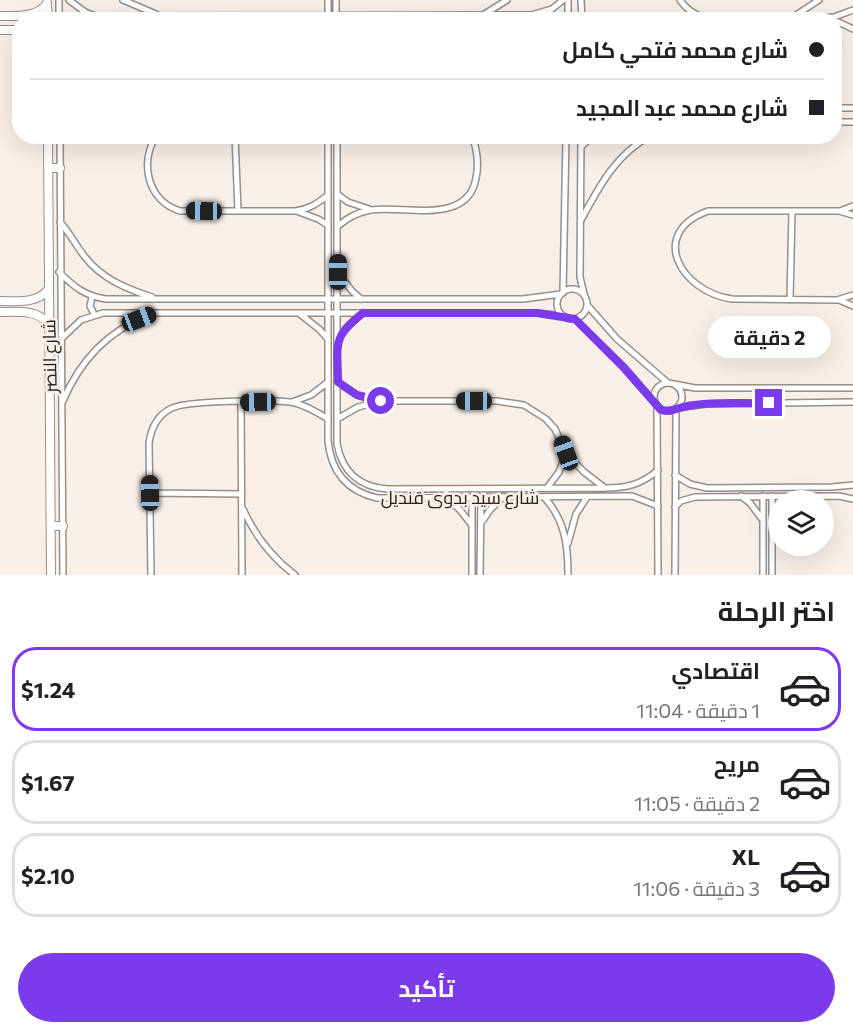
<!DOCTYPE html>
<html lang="ar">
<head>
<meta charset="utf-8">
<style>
	:root { --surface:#fff; --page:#f6f6f6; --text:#202124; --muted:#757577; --line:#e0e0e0; --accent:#7c3aed }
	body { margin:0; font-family:Commissioner,Cairo,sans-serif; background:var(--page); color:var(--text); direction:rtl; height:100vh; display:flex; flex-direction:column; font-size:22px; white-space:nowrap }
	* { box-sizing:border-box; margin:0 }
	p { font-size:20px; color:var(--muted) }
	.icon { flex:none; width:33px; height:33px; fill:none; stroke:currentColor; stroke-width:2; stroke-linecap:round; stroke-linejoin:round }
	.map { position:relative; height:575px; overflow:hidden; direction:ltr }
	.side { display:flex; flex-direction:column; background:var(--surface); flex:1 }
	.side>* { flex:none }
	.guide { position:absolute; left:12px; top:12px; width:830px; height:132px; border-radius:24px; box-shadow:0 6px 24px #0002; direction:rtl; display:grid; align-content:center; height:132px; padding:0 18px; background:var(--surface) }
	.tools { position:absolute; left:768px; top:490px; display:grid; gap:12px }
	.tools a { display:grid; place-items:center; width:66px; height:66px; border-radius:50%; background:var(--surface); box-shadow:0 6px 24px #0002; font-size:30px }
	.end { position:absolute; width:27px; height:27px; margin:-14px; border:8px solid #7c3aed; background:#fff; box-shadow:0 0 0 3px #fff }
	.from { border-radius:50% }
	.bubble { position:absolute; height:42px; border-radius:21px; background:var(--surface); box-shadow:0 6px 24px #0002; font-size:20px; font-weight:700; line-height:42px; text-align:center; direction:rtl }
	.car { position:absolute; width:18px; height:36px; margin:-18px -9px; border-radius:8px; box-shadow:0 0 4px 2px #0007; background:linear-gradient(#222 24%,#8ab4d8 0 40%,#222 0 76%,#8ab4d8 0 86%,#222 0) }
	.guide b { display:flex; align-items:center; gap:21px; height:57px; font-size:22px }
	.guide b+b { border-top:2px solid var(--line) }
	.guide i { width:15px; height:15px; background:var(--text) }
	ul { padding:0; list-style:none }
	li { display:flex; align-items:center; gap:18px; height:84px; margin:0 12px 9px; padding:0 6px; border:3px solid var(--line); border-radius:24px }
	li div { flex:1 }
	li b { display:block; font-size:22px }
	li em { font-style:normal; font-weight:700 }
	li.selected { border-color:var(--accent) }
	li>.icon { width:54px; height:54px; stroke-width:1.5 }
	h2 { padding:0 18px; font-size:27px; line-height:72px }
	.action { display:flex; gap:12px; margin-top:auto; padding:12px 18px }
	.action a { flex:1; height:69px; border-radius:36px; background:var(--accent); color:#fff; font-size:24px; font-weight:700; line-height:69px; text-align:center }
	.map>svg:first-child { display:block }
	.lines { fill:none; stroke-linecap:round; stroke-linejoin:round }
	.street-casing { stroke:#968f89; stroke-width:8 }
	.secondary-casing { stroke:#968f89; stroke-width:10 }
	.street { stroke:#fff; stroke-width:5 }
	.secondary { stroke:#fff; stroke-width:8 }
	.route { stroke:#7c3aed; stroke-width:8 }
	.labels { text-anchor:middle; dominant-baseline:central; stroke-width:5; stroke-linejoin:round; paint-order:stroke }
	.street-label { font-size:18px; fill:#252220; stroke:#f8efe9 }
</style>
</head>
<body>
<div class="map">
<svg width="853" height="575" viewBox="0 0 853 575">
	<rect width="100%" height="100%" fill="#f8efe9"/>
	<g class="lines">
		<g class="street-casing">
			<path id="street" d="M59,0V20
				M69,0L85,12L95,16L531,15L552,9L563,0
				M123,0L156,14
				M328,0V20
				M336,0V20
				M568,0V20
				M581,0L582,20
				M680,0C689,13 700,17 715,20
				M483,15L507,0
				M793,17L819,0
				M720,20L824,18L834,17L853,10
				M834,20L853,29
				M834,108H853
				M834,122H853
				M60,136L63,575
				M156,136C139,164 148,201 180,211H295C309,209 317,204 328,195
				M235,136L238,211
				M328,136V441C331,471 346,491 377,498L632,496L658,506
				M337,136V444C342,471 359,487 387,489L605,488C626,488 641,485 658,470
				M581,136L580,277L584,294
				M581,147L592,136
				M337,194L348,202L369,209
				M840,211L853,206
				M299,212L318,219L328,225
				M853,215L839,211H708C647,233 681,292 732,299L837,300L853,295
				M581,220C599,187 615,155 650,136
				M60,222C70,233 76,246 85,257C102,279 127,289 152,297
				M338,226C347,218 358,212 371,210C404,205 468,226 476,178C479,165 477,148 472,136
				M59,272C74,287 85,296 106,299H523L561,294
				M338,273L352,291L361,299
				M557 304a15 15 0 1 1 30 0a15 15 0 1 1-30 0Z
				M563,293L566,136
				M92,297L90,306L94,314
				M790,300L792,211
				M839,300L853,306
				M588,306L617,339L668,383
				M300,314L319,329L328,339
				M575,319L624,367L655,403
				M338,338L349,325L363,313
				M60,340L81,320L103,313H537L564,316
				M337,382L357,395L376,401
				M654 397a14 14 0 1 1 28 0a14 14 0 1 1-28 0Z
				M674,384L695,388H853
				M63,401C80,360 108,331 149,315
				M292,402L311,395L328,382
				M241,403L242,575
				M657,407L658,575
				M678,408L706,404L853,402
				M337,419L358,407L381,401H497L524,405L546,419L555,429L566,453L584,472L605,488
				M675,475L690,484L707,488L832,487L853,485
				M547,488L559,472L566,453
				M446,489V497L460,510L471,524
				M150,493L241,494
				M741,496L750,503L762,519
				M544,497C565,520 568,545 568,575
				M675,507L681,501L695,497L839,496L853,499
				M243,509C255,536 271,557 295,575
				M773,520L778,511
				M481,523L490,510L503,497
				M568,543L576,514L587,497
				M151,575L149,443C151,429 157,416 170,409C184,400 271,400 290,402C303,404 317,412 328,419
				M472,575V497
				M480,575L481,497
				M675,575L676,409
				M763,575V496
				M772,575V496"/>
		</g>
		<g class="secondary-casing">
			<path id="secondary" d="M47,3L48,20
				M0,16C17,16 36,18 47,4
				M0,30H20
				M48,136L51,575
				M48,168H60
				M0,301C17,301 36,304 48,290
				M0,312C16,312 38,309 48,324
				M51,526H63"/>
		</g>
		<use href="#street" class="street"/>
		<use href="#secondary" class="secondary"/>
	</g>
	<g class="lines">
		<path class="route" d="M381,401L357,395L338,382C338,344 331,338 363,313H537L575,319L624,368L661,410C672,413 678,407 688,406C714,401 743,404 769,403"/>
	</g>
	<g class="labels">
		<g class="street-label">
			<text transform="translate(49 356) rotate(-91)">شارع النصر</text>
			<text x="460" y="497">شارع سيد بدوى قنديل</text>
		</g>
	</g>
</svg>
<div class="tools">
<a><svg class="icon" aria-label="layers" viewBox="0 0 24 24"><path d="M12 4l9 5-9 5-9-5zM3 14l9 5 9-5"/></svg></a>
</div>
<i class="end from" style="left:381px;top:401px"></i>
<i class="end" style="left:769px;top:403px"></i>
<div class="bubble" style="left:708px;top:316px;width:123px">2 دقيقة</div>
<i class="car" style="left:204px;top:211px;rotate:271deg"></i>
<i class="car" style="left:338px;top:272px;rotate:0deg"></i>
<i class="car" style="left:139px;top:319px;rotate:69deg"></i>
<i class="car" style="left:474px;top:401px;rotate:270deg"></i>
<i class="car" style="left:258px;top:402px;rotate:269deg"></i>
<i class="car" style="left:566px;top:453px;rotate:340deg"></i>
<i class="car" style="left:150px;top:493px;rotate:359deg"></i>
<div class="guide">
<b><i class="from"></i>شارع محمد فتحي كامل</b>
<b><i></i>شارع محمد عبد المجيد</b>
</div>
</div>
<section class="side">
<h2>اختر الرحلة</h2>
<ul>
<li class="selected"><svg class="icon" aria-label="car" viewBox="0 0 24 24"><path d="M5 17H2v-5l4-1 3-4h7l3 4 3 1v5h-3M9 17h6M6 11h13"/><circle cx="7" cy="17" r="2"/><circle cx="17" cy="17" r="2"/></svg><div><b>اقتصادي</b><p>1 دقيقة · 11:04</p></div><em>$1.24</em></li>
<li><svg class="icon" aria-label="car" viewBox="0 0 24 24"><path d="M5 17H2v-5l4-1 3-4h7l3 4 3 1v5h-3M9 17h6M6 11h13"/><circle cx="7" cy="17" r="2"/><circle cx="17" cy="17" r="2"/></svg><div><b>مريح</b><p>2 دقيقة · 11:05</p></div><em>$1.67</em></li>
<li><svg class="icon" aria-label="car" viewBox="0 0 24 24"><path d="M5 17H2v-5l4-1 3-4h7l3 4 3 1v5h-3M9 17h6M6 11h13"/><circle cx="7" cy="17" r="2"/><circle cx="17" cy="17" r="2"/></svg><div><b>XL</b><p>3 دقيقة · 11:06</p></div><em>$2.10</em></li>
</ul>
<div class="action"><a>تأكيد</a></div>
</section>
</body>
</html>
